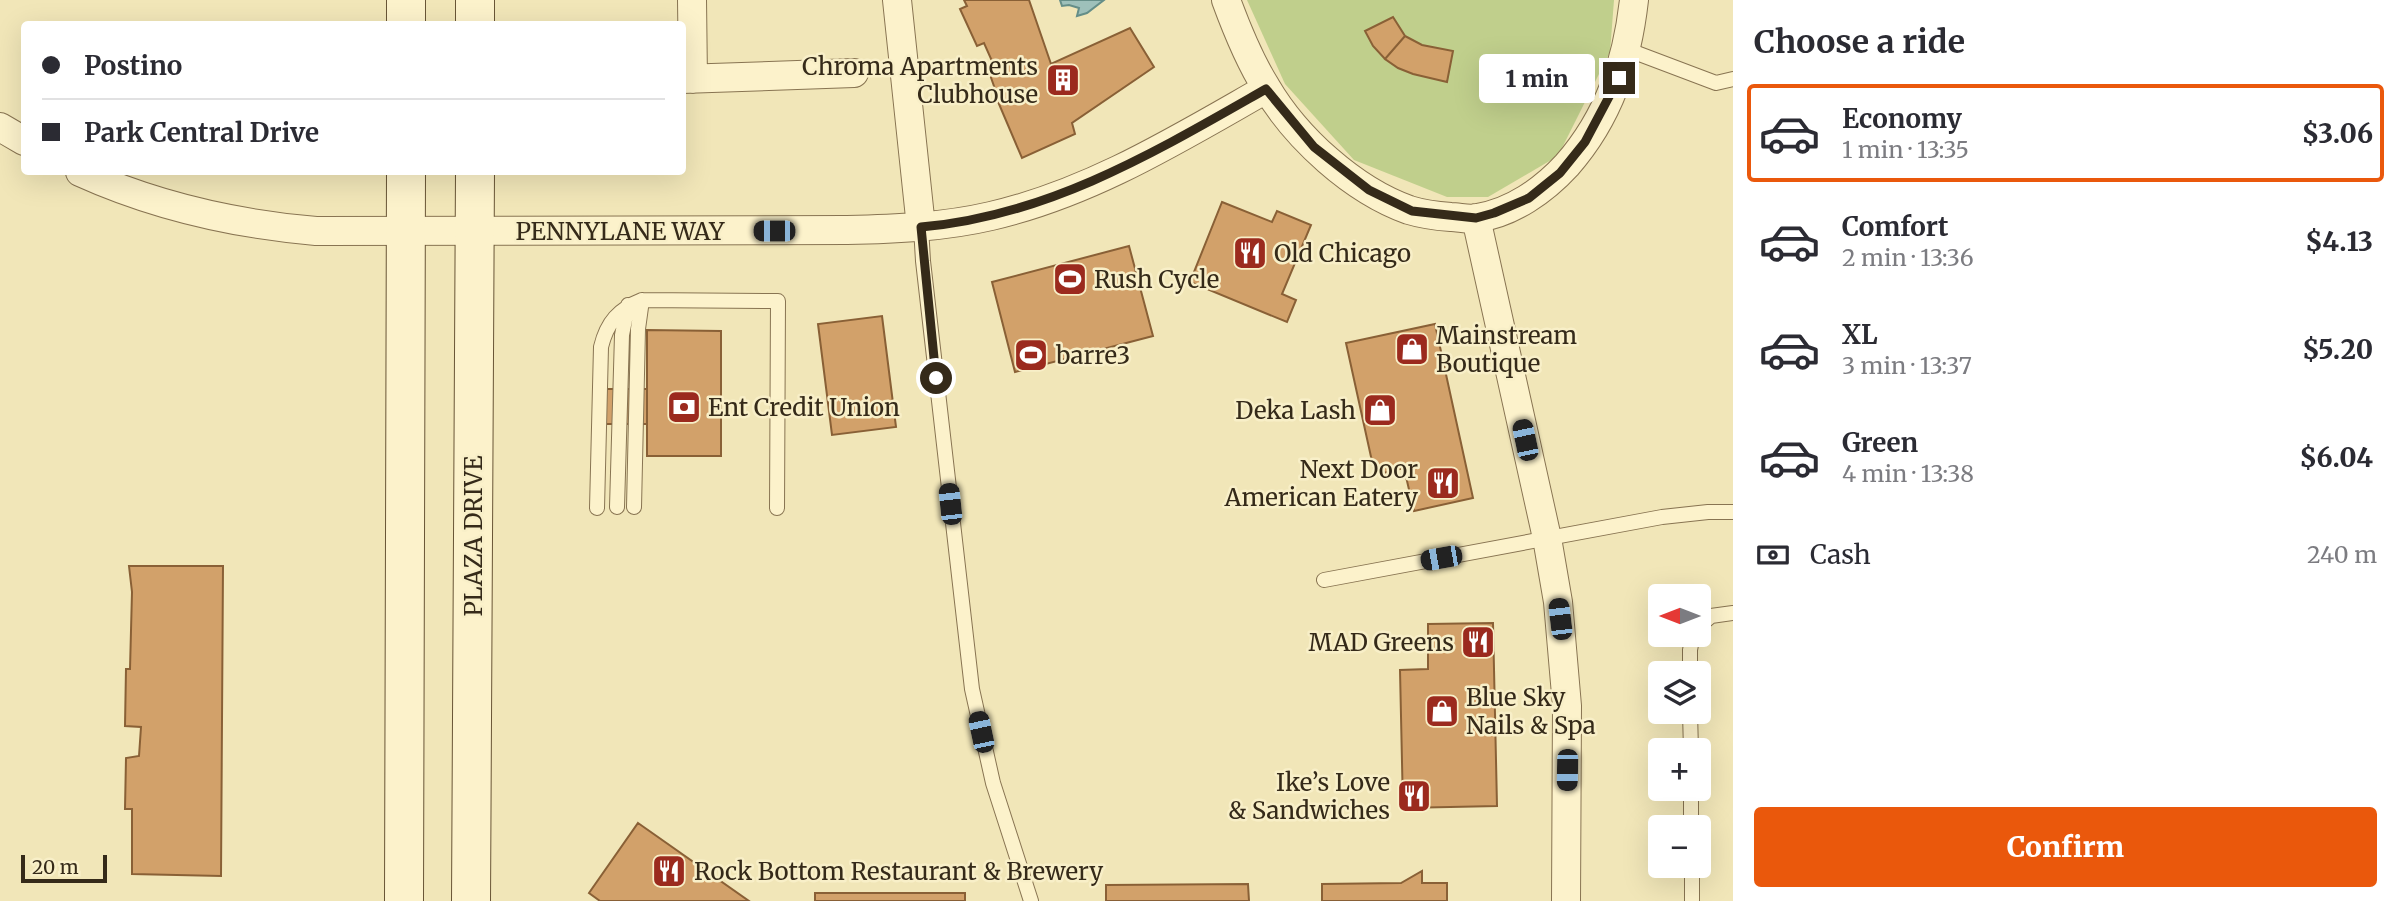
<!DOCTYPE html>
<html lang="en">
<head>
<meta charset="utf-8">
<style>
	:root { --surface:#fff; --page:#f7f7f7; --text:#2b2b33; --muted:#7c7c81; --line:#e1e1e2; --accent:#ea580c }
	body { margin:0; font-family:Merriweather,serif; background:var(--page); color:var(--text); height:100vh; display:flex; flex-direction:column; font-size:26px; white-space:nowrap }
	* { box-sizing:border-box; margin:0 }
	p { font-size:23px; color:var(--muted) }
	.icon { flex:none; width:38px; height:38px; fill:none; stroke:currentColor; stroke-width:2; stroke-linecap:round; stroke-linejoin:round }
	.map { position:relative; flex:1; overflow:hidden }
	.panel { display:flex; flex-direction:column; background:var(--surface); width:665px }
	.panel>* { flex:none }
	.guide { position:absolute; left:21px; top:21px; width:665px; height:154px; border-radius:7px; box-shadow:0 7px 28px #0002; display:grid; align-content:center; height:154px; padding:0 21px; background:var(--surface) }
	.needle { width:46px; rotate:270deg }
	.fabs { position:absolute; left:1648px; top:584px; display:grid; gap:14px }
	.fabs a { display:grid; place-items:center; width:63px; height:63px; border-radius:7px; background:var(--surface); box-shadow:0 7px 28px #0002; font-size:35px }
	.scale { position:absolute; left:21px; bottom:18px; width:86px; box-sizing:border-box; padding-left:7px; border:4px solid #352a19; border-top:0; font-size:19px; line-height:24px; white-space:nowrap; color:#352a19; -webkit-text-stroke:5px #f8efc8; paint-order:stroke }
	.end { position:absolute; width:32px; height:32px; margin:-16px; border:9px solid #352a19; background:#fff; box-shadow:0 0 0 4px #fff }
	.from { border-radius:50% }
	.bubble { position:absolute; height:49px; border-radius:7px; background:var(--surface); box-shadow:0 7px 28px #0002; font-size:23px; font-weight:800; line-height:49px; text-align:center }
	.car { position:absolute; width:21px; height:42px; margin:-21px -10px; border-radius:9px; box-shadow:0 0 5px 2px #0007; background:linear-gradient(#222 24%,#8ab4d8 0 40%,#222 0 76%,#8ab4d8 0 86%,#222 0) }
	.guide b { display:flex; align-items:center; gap:24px; height:66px; font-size:26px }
	.guide b+b { border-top:2px solid var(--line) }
	.guide i { width:18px; height:18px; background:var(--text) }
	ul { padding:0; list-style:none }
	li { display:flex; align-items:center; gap:21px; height:98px; margin:0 14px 10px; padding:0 7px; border:4px solid transparent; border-radius:7px }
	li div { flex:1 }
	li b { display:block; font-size:26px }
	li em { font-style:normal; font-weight:800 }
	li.current { border-color:var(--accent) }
	li>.icon { width:63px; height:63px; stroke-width:1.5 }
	h2 { padding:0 21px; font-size:32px; line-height:84px }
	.pay { display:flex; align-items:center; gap:18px; height:77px; padding:0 21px; font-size:26px }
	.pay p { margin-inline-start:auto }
	.primary-button { display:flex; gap:14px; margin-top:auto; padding:14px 21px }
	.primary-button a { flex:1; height:80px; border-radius:7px; background:var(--accent); color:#fff; font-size:28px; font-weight:800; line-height:80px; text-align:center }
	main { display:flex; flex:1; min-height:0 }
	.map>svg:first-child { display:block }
	.green { fill:#c0cf8c }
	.water { fill:#9ec0ba; stroke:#658e88; stroke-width:2 }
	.building { fill:#d2a16a; stroke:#896036; stroke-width:2 }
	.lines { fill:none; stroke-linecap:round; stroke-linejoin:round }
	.lane-casing { stroke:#887452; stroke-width:16 }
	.street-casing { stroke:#887452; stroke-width:30 }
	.secondary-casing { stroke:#695536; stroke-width:40 }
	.lane { stroke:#fcf2cb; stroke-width:14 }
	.street { stroke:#fcf2cb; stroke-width:28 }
	.secondary { stroke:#fcf2cb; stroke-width:38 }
	.route { stroke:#352a19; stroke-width:9 }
	.labels { text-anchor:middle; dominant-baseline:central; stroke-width:5; stroke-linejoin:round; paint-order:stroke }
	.poi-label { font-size:24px; fill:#352a19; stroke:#f8efc8; text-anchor:start }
	.street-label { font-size:24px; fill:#352a19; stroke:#f8efc8 }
</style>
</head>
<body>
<main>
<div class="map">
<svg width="1733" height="901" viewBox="0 0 1733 901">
	<rect width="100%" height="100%" fill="#f1e6b8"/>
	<path class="green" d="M1247,0H1614L1610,52L1558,156L1488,197H1447L1354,160L1285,84Z"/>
	<path class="water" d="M1060,0H1104L1087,13L1077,16L1079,8L1069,5L1062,6Z"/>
	<path class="building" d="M964,0H1029L1051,64L1130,28L1154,67L1072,123L1075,134L1022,158L993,90L995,89L989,72L996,70L984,43L977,46L960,9L967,6Z
		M1393,17L1405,36L1385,59L1373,46L1365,31Z
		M1405,36L1422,45L1453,51L1447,82L1413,74L1398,68L1385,59Z
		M1222,202L1272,222L1277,211L1311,225L1282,294L1296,300L1287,322L1190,282Z
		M1129,246L1153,336L1015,372L992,282Z
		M882,316L896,427L832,435L818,324Z
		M1435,324L1473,498L1414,511L1404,468L1375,475L1346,343Z
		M647,330L721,331V456H647Z
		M605,389H647V424H605Z
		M129,566H223L221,876L132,874V809H125L126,758L139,756L141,727L125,726L126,669H130L132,592Z
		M1493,623L1497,806L1403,808L1400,670L1428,669V624Z
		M638,823L749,901H600L589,893Z
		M1422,871V883H1447V901H1322V884L1401,883Z
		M1248,884L1249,901H1106V885Z
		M815,893H965V901H815Z"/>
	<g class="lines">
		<g class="lane-casing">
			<path id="lane" d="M1626,49L1716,83L1733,79
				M921,227L923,261L972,689L993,783L1031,901
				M617,507L622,335L628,305
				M634,507L638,329L642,300
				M597,508L601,347C607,322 619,309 642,300L778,301L777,508
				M1324,580L1662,517L1708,512H1733
				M1699,626L1711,616L1733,613
				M1690,674V650L1693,635
				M1690,712L1691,751
				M1691,789V828
				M1692,866V901"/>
		</g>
		<g class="street-casing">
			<path id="street" d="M692,0L693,79
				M897,0L921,227
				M1226,0C1237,30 1249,60 1266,87C1296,138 1353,190 1409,210C1422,214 1437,216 1451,217C1459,217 1469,220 1477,218C1512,213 1544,190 1567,165C1609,117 1627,62 1634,0
				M682,79L854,73
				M0,127L24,141
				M80,172C155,206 235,224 316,231L847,230C895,229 944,227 991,216C1091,193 1178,139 1266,89
				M1476,218L1547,538L1558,602L1567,706L1566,901"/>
		</g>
		<g class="secondary-casing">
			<path id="secondary" d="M406,24V0
				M475,24V0
				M404,901L406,172
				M471,901L475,172"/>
		</g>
		<use href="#lane" class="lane"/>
		<use href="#street" class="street"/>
		<use href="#secondary" class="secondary"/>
	</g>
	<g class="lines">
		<path class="route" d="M936,378L921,227C1049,216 1157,151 1266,89L1314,147L1369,190L1412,211L1476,218L1494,213L1529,198L1560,173L1585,142L1619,78"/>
	</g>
	<defs>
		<g id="building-square" transform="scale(1.75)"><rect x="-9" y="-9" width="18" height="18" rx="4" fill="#9b2a1e" stroke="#f8efc8"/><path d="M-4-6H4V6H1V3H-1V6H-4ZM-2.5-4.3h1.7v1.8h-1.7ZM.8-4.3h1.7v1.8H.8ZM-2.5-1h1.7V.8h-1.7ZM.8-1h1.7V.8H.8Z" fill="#fff"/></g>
		<g id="restaurant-square" transform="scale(1.75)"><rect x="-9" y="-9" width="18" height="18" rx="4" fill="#9b2a1e" stroke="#f8efc8"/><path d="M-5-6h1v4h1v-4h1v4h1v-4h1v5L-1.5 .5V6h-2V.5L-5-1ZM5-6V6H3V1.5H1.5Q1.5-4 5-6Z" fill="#fff"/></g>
		<g id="stadium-square" transform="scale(1.75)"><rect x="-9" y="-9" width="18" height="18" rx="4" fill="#9b2a1e" stroke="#f8efc8"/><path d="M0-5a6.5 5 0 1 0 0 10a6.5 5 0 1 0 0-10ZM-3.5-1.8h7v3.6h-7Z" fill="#fff"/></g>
		<g id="shop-square" transform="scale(1.75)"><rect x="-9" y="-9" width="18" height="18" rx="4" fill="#9b2a1e" stroke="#f8efc8"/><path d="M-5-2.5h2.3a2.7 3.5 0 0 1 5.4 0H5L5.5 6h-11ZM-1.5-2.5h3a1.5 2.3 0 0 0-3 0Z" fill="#fff"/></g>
		<g id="bank-square" transform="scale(1.75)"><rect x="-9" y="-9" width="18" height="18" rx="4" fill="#9b2a1e" stroke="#f8efc8"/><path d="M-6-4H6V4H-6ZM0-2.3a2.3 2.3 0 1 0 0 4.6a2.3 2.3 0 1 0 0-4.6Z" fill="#fff"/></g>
	</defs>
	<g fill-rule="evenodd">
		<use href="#building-square" x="1063" y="80"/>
		<use href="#restaurant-square" x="1250" y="253"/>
		<use href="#stadium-square" x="1070" y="279"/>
		<use href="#shop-square" x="1412" y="349"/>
		<use href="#stadium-square" x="1031" y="355"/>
		<use href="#bank-square" x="684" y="407"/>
		<use href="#shop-square" x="1380" y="410"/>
		<use href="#restaurant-square" x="1443" y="483"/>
		<use href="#restaurant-square" x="1478" y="642"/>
		<use href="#shop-square" x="1442" y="711"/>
		<use href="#restaurant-square" x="1414" y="796"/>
		<use href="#restaurant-square" x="669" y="871"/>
	</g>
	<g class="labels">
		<g class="poi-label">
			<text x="1038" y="66" text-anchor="end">Chroma Apartments<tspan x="1038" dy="28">Clubhouse</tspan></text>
			<text x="1274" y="253">Old Chicago</text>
			<text x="1094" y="279">Rush Cycle</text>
			<text x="1436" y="335">Mainstream<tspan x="1436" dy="28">Boutique</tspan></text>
			<text x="1056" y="355">barre3</text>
			<text x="708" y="407">Ent Credit Union</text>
			<text x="1356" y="410" text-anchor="end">Deka Lash</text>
			<text x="1418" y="469" text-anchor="end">Next Door<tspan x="1418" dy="28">American Eatery</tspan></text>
			<text x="1454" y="642" text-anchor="end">MAD Greens</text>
			<text x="1466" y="697">Blue Sky<tspan x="1466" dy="28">Nails &amp; Spa</tspan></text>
			<text x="1390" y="782" text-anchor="end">Ike’s Love<tspan x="1390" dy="28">&amp; Sandwiches</tspan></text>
			<text x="694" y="871">Rock Bottom Restaurant &amp; Brewery</text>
		</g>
		<g class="street-label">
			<text x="620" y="231">PENNYLANE WAY</text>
			<text transform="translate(473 536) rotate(-90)">PLAZA DRIVE</text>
		</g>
	</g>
</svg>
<div class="fabs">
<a><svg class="needle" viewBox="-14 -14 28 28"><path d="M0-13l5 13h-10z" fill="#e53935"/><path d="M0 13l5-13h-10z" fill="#7c7c81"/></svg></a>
<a><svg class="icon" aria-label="layers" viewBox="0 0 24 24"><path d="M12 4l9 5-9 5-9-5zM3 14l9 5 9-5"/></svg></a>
<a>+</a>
<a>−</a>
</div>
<div class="scale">20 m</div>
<i class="end from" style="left:936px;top:378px"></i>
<i class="end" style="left:1619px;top:78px"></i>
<div class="bubble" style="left:1479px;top:54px;width:116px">1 min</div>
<i class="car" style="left:774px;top:231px;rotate:270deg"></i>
<i class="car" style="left:1525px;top:440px;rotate:348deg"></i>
<i class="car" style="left:950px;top:504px;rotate:354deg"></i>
<i class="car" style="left:1441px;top:558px;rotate:260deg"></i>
<i class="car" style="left:1560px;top:619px;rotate:353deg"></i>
<i class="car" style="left:981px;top:732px;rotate:348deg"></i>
<i class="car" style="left:1567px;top:770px;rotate:181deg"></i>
<div class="guide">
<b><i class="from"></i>Postino</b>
<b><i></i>Park Central Drive</b>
</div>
</div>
<section class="panel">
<h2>Choose a ride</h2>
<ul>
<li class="current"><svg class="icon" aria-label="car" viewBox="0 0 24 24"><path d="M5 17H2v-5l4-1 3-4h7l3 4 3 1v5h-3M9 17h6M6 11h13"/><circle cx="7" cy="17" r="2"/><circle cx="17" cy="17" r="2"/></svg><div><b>Economy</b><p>1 min · 13:35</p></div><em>$3.06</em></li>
<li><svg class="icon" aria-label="car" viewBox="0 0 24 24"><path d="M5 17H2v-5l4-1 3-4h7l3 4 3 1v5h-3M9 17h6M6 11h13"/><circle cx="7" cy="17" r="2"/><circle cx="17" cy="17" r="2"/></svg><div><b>Comfort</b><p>2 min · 13:36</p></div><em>$4.13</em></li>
<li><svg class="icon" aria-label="car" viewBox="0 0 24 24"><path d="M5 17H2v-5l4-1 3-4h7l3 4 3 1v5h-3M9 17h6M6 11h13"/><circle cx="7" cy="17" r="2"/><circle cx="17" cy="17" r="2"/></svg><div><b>XL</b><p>3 min · 13:37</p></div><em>$5.20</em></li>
<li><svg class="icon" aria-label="car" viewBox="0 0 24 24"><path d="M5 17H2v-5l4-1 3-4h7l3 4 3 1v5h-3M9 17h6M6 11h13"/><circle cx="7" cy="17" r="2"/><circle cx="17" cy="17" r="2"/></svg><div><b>Green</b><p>4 min · 13:38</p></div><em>$6.04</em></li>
</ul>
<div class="pay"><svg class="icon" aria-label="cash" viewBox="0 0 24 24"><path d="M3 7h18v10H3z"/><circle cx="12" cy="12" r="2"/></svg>Cash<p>240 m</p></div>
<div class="primary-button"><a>Confirm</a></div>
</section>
</main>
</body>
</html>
